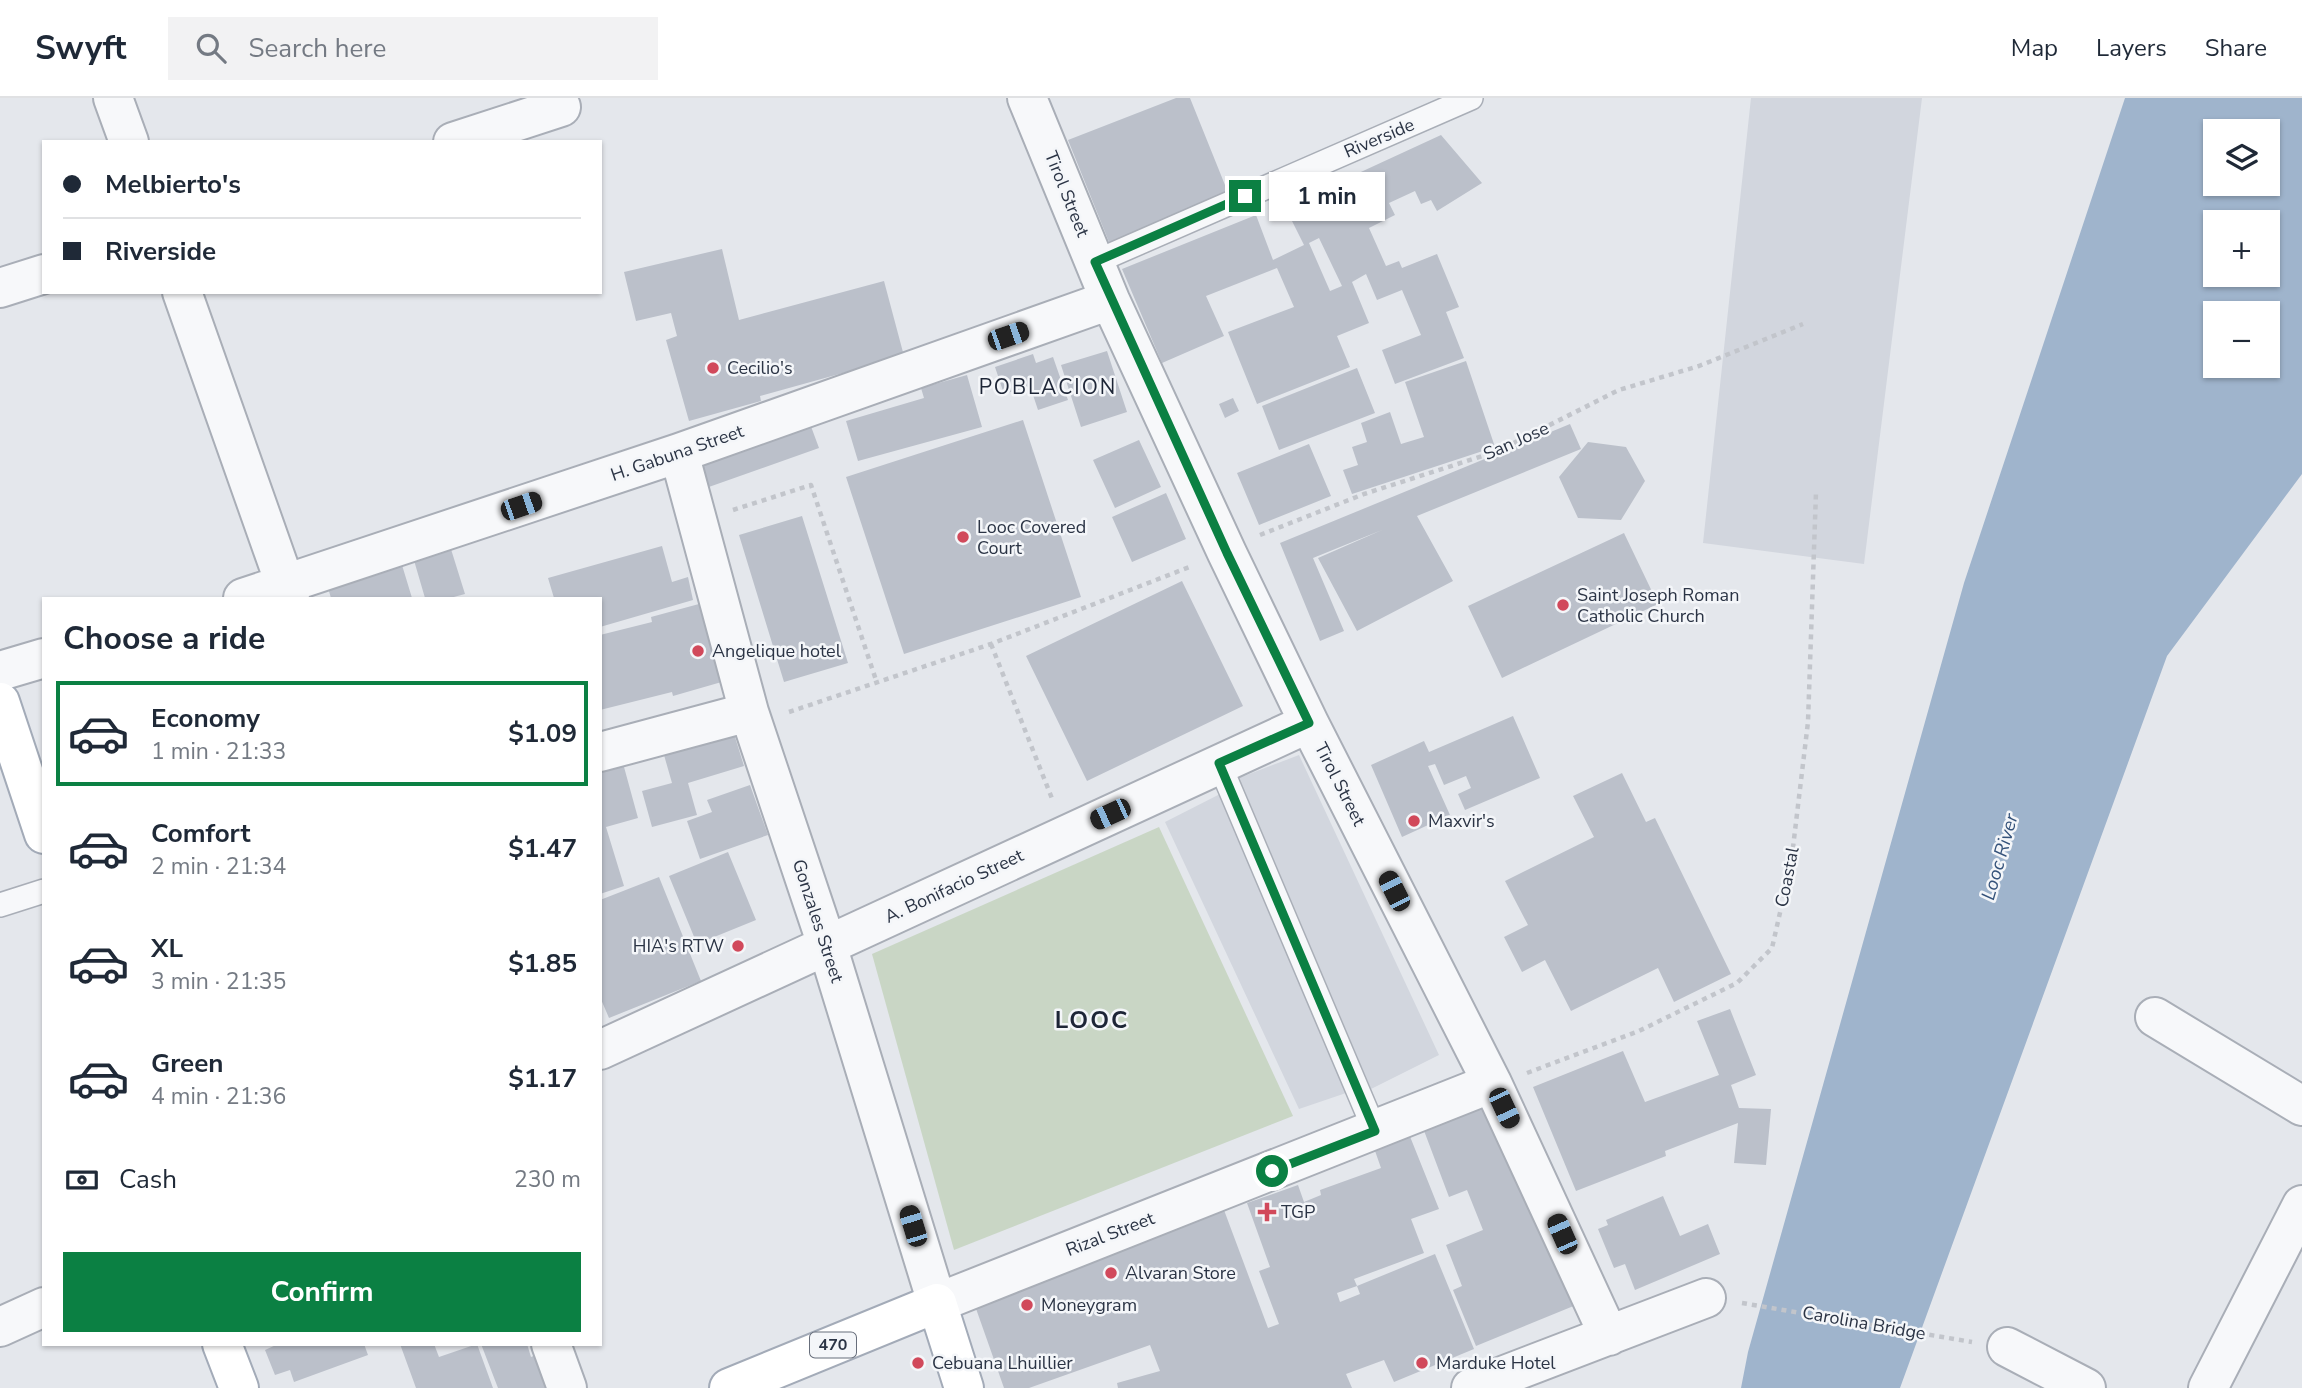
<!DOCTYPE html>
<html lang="en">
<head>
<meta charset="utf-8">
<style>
	:root { --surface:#fff; --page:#f2f2f3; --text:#1f2937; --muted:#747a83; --line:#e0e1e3; --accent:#0b8043 }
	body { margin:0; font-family:"Nunito Sans",sans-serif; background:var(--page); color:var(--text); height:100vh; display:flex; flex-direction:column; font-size:26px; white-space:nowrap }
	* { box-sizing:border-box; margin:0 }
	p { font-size:23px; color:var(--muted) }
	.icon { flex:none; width:38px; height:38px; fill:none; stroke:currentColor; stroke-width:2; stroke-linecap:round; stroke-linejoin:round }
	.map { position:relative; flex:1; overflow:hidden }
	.details { position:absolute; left:42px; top:499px; width:560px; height:749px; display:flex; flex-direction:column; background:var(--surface); border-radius:0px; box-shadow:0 2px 5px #0004 }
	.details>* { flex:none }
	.hud { position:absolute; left:42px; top:42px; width:560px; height:154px; border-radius:0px; box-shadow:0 2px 5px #0004; display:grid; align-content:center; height:154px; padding:0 21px; background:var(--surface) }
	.fabs { position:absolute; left:2203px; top:21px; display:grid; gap:14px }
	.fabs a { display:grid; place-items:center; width:77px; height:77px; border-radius:0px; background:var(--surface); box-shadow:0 2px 5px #0004; font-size:35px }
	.end { position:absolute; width:32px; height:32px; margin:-16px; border:9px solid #0b8043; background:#fff; box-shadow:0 0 0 4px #fff }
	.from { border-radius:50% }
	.bubble { position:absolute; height:49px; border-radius:0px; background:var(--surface); box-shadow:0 2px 5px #0004; font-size:23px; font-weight:700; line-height:49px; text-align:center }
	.car { position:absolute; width:21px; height:42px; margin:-21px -10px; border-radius:9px; box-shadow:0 0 5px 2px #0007; background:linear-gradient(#222 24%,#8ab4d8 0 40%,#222 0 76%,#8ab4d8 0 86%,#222 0) }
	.hud b { display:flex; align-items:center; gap:24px; height:66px; font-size:26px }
	.hud b+b { border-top:2px solid var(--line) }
	.hud i { width:18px; height:18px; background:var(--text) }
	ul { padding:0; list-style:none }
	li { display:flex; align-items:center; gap:21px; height:105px; margin:0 14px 10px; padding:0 7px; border:4px solid transparent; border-radius:0px }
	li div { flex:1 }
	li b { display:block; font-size:26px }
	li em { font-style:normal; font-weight:700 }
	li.on { border-color:var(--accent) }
	li>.icon { width:63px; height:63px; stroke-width:1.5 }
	h2 { padding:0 21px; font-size:32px; line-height:84px }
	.pay { display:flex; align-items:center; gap:18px; height:77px; padding:0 21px; font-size:26px }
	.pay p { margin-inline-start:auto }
	.action { display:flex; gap:14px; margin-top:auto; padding:14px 21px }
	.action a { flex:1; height:80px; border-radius:0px; background:var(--accent); color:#fff; font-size:28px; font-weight:700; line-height:80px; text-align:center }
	header { display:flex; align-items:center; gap:42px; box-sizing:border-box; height:98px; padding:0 35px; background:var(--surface); border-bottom:2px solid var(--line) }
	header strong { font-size:33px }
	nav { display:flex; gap:38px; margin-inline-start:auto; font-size:24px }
	.search { width:490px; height:63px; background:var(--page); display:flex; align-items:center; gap:18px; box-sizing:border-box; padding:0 24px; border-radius:0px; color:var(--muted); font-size:26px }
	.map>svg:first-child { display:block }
	.built { fill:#d2d6de }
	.green { fill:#c9d6c5 }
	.water { fill:#9fb4cc; fill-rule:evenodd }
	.building { fill:#bbc0ca; fill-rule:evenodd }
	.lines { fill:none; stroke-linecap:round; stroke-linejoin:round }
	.lane-casing { stroke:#a9aeb7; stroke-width:26 }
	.street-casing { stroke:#a9aeb7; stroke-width:42 }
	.primary-casing { stroke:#a3abb8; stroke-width:42 }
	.path { stroke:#c2c5cb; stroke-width:4.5; stroke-dasharray:5 5; stroke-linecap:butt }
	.lane { stroke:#f7f8fa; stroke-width:23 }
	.street { stroke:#f7f8fa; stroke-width:38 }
	.primary { stroke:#fff; stroke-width:38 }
	.route { stroke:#0b8043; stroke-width:9 }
	.poi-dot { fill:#d1495b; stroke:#f4f6f9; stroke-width:2.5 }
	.labels { text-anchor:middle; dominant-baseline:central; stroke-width:5; stroke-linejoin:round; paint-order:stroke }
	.shield { fill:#f4f6f9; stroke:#676e7b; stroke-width:2 }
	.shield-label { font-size:16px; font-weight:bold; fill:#2b3445 }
	.street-label { font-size:18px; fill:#2b3445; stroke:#f4f6f9 }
	.poi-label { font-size:18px; fill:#2b3445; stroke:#f4f6f9; text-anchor:start }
	.water-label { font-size:19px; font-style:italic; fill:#34527a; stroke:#f4f6f9 }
	.quarter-label { font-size:21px; letter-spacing:2px; fill:#1d2536; stroke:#f4f6f9 }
	.district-label { font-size:24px; font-weight:bold; letter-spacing:2px; fill:#1d2536; stroke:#f4f6f9 }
</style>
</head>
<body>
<header>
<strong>Swyft</strong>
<div class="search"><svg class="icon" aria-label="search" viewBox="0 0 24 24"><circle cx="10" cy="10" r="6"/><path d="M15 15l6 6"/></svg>Search here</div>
<nav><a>Map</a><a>Layers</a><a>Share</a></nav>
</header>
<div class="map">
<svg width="2302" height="1290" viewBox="0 0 2302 1290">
	<rect width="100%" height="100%" fill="#e4e7ec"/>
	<path class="built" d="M1751,0H1922L1864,466L1703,445Z
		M1299,657L1439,957L1371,991L1239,680Z
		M1222,695L1349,994L1299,1011L1165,724Z"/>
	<path class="green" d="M1159,729L1293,1018L954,1152L872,856Z"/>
	<path class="water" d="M2125,0H2302V376L2167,558L1900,1290H1741L1748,1254L1964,485ZM2216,33H2268V86H2216ZM2216,124H2268V177H2216ZM2216,215H2268V268H2216Z"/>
	<path class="building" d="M1176,0H1190L1229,97L1109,144L1068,42Z
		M1441,37L1482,85L1437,113L1431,102L1421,106L1415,93L1389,105L1395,117L1369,130L1386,168L1399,163L1402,170L1437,156L1459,209L1446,214L1464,260L1395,286L1382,252L1421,237L1402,192L1377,202L1366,176L1352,184L1369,225L1337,238L1350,269L1257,306L1228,234L1294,209L1277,170L1206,198L1224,238L1162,265L1122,171L1256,117L1273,162L1304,147L1285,109ZM1319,140L1342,188L1330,193L1309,145Z
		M722,151L739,222L884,183L904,258L760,298L761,303L689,323L666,242L677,238L671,215L636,223L624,174Z
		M1107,253L1127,314L1081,329L1061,267Z
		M1033,256L1036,265L1053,259L1068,302L1038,312L1030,288L1004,296L995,269Z
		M1466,263L1495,349L1352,396L1343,372L1358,367L1352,349L1367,344L1361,325L1390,314L1401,346L1424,339L1405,284Z
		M1357,270L1375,315L1279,352L1262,308Z
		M967,277L982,329L858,363L846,323L924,300L921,290Z
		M1233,300L1239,313L1225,320L1219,306Z
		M1023,322L1081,499L904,556L846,379Z
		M809,323L819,350L706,390L696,362Z
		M1570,326L1581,351L1417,418L1453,483L1357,533L1318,460L1382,432L1313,460L1344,533L1320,543L1280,445Z
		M1139,342L1161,389L1115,410L1093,362Z
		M1588,344L1626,349L1645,383L1621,422L1578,420L1559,379Z
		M1309,346L1331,398L1259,427L1237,375Z
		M1166,395L1186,441L1132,464L1112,419Z
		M802,418L848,565L784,584L739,437Z
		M1624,435L1658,506L1502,580L1468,508Z
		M450,448L465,496L450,500H425L413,459Z
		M662,448L672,484L688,479L693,502L600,529V500H554L548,480Z
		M402,467L412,500H331L328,490Z
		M1182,483L1243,608L1087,683L1026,558Z
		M710,503L732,581L673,598L672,594L600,612V537L652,524L651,519Z
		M1513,618L1540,680L1465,712L1458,696L1471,690L1466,678L1444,687L1435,666L1428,668L1450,717L1402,739L1371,667L1424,643L1429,654Z
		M730,623L744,668L688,685L697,717L652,729L642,693L672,685L660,643Z
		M621,658L638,720L606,729L624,788L600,796V664Z
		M1622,675L1646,724L1655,720L1731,876L1674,904L1658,870L1571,913L1545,862L1522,874L1504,839L1528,827L1505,783L1594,739L1573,698Z
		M750,687L768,737L700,761L687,723L712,714L707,702Z
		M728,754L756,822L697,846L669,778Z
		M659,779L701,883L609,920L600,899V802Z
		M1730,911L1756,977L1731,987L1739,1010L1771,1011L1766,1067L1734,1065L1738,1025L1665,1053L1666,1058L1576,1093L1533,989L1623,953L1645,1004L1719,977L1697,923Z
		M1476,1010L1500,1019L1576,1207L1476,1248L1453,1192L1462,1188L1446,1147L1483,1132L1467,1092L1449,1099L1423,1030Z
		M1409,1036L1439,1111L1411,1121L1424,1155L1354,1181L1357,1188L1337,1195L1340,1204L1360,1196L1357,1188L1435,1156L1474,1251L1394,1284L1384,1262L1346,1276L1352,1290H1118L1117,1285L1160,1273L1150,1247L1029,1290H1004L974,1205L1224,1112L1268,1230L1279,1226L1259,1173L1270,1169L1247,1105L1298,1087L1304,1104L1321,1097L1320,1092L1381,1070L1374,1050Z
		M1663,1098L1680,1138L1708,1126L1720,1156L1635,1192L1625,1166L1614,1170L1598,1131L1608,1127L1606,1122Z
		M278,1246H364L368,1257L294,1284L290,1272L275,1277L265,1252Z
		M400,1246H434L439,1259L477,1246L493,1290H416Z
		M481,1246H527L531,1259L541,1255L555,1290H498Z"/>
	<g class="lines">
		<g class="lane-casing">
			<path id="lane" d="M1095,164L1471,0
				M1219,665L1375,1033
				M0,807L44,793"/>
		</g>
		<g class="street-casing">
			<path id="street" d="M113,0L129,44
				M1027,0L1110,202L1227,455L1309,625L1492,985L1609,1238
				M453,44L561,9
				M0,190L44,176
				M182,194L290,500
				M679,355L749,614L827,847L937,1205L1492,985
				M243,500L679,355L1110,202
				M0,573L44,560
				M600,654L749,614
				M2155,919L2302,1008
				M600,952L1309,625
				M0,1229L44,1209
				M551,1246L567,1290
				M2007,1249L2086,1290
				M1471,1290L1706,1200
				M2208,1290L2302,1107"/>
		</g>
		<g class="primary-casing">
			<path id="primary" d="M0,604L44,736
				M222,1246L239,1290
				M729,1290L937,1205L964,1290"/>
		</g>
		<path class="path" d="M733,412L811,387L877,585
			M1260,437L1364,396L1498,353L1619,292L1699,268L1803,226
			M991,546L1053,703
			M789,614L991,546L1192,468
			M1527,975L1639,933L1737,885L1772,850L1791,766L1808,624L1816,394
			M1742,1205L1972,1244"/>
		<use href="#lane" class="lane"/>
		<use href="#street" class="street"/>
		<use href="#primary" class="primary"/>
	</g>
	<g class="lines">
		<path class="route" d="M1245,98L1095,164L1227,455L1309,625L1219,665L1375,1033L1272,1073"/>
	</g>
	<g class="poi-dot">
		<circle cx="713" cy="270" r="7"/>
		<circle cx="963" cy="439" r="7"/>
		<circle cx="1563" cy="507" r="7"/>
		<circle cx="698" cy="553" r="7"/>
		<circle cx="1414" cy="723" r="7"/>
		<circle cx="738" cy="848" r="7"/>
		<path d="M1263.5 1103.5h7v7h7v7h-7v7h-7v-7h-7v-7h7z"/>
		<circle cx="1111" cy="1175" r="7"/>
		<circle cx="1027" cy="1207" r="7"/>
		<circle cx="918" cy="1265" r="7"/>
		<circle cx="1422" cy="1265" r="7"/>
	</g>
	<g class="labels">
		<rect class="shield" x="810" y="1234.5" width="46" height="25" rx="5"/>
		<g class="shield-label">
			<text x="833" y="1247">470</text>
		</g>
		<g class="street-label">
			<text transform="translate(1379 40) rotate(-23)">Riverside</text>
			<text transform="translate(1067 96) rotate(68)">Tirol Street</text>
			<text transform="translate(1516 343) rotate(-24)">San Jose</text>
			<text transform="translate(677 355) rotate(-19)">H. Gabuna Street</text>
			<text transform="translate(1340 686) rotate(63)">Tirol Street</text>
			<text transform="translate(1787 779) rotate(-79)">Coastal</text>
			<text transform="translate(954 788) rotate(-25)">A. Bonifacio Street</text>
			<text transform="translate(818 823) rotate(72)">Gonzales Street</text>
			<text transform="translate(1110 1136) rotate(-21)">Rizal Street</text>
			<text transform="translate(1864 1225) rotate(10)">Carolina Bridge</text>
		</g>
		<g class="poi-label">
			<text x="727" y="270">Cecilio's</text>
			<text x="977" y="429">Looc Covered<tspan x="977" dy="21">Court</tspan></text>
			<text x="1577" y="497">Saint Joseph Roman<tspan x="1577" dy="21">Catholic Church</tspan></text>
			<text x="712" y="553">Angelique hotel</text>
			<text x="1428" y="723">Maxvir's</text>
			<text x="724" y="848" text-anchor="end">HIA's RTW</text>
			<text x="1281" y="1114">TGP</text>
			<text x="1125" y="1175">Alvaran Store</text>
			<text x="1041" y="1207">Moneygram</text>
			<text x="932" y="1265">Cebuana Lhuillier</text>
			<text x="1436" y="1265">Marduke Hotel</text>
		</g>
		<g class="water-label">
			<text transform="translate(2000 759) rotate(-74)">Looc River</text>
		</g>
		<g class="quarter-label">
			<text x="1048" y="289">POBLACION</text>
		</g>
		<g class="district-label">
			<text x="1092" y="922">LOOC</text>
		</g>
	</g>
</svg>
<div class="fabs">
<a><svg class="icon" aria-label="layers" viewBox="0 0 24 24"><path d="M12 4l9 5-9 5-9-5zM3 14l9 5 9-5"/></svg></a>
<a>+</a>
<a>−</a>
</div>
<i class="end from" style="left:1272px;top:1073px"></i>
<i class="end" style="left:1245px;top:98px"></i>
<div class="bubble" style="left:1269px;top:74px;width:116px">1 min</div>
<i class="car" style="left:1008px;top:238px;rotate:71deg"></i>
<i class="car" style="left:521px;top:408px;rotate:71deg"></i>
<i class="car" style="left:1110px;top:716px;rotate:245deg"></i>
<i class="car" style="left:1394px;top:793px;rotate:333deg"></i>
<i class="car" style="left:1504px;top:1010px;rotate:155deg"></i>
<i class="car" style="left:913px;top:1128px;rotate:343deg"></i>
<i class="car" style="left:1562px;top:1136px;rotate:336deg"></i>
<div class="hud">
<b><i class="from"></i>Melbierto's</b>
<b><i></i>Riverside</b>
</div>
<section class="details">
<h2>Choose a ride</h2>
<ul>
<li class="on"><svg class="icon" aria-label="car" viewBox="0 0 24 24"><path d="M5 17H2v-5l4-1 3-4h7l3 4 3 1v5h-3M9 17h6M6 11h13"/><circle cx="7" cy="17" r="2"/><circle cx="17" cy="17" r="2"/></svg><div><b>Economy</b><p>1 min · 21:33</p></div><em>$1.09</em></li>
<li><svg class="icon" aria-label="car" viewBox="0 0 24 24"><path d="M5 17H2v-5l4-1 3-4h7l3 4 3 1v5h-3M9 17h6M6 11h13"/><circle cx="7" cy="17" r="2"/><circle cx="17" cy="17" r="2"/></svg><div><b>Comfort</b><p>2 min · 21:34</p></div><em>$1.47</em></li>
<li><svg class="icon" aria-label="car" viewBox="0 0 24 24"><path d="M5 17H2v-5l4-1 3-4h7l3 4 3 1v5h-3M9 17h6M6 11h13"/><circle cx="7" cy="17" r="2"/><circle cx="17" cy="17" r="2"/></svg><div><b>XL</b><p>3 min · 21:35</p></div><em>$1.85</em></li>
<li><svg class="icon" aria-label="car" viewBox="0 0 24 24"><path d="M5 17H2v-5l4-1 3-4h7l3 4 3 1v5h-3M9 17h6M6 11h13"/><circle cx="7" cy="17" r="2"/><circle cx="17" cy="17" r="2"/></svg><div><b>Green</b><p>4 min · 21:36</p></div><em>$1.17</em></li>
</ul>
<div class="pay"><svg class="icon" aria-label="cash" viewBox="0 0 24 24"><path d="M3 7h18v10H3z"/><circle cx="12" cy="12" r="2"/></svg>Cash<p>230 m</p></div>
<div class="action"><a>Confirm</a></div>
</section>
</div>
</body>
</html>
